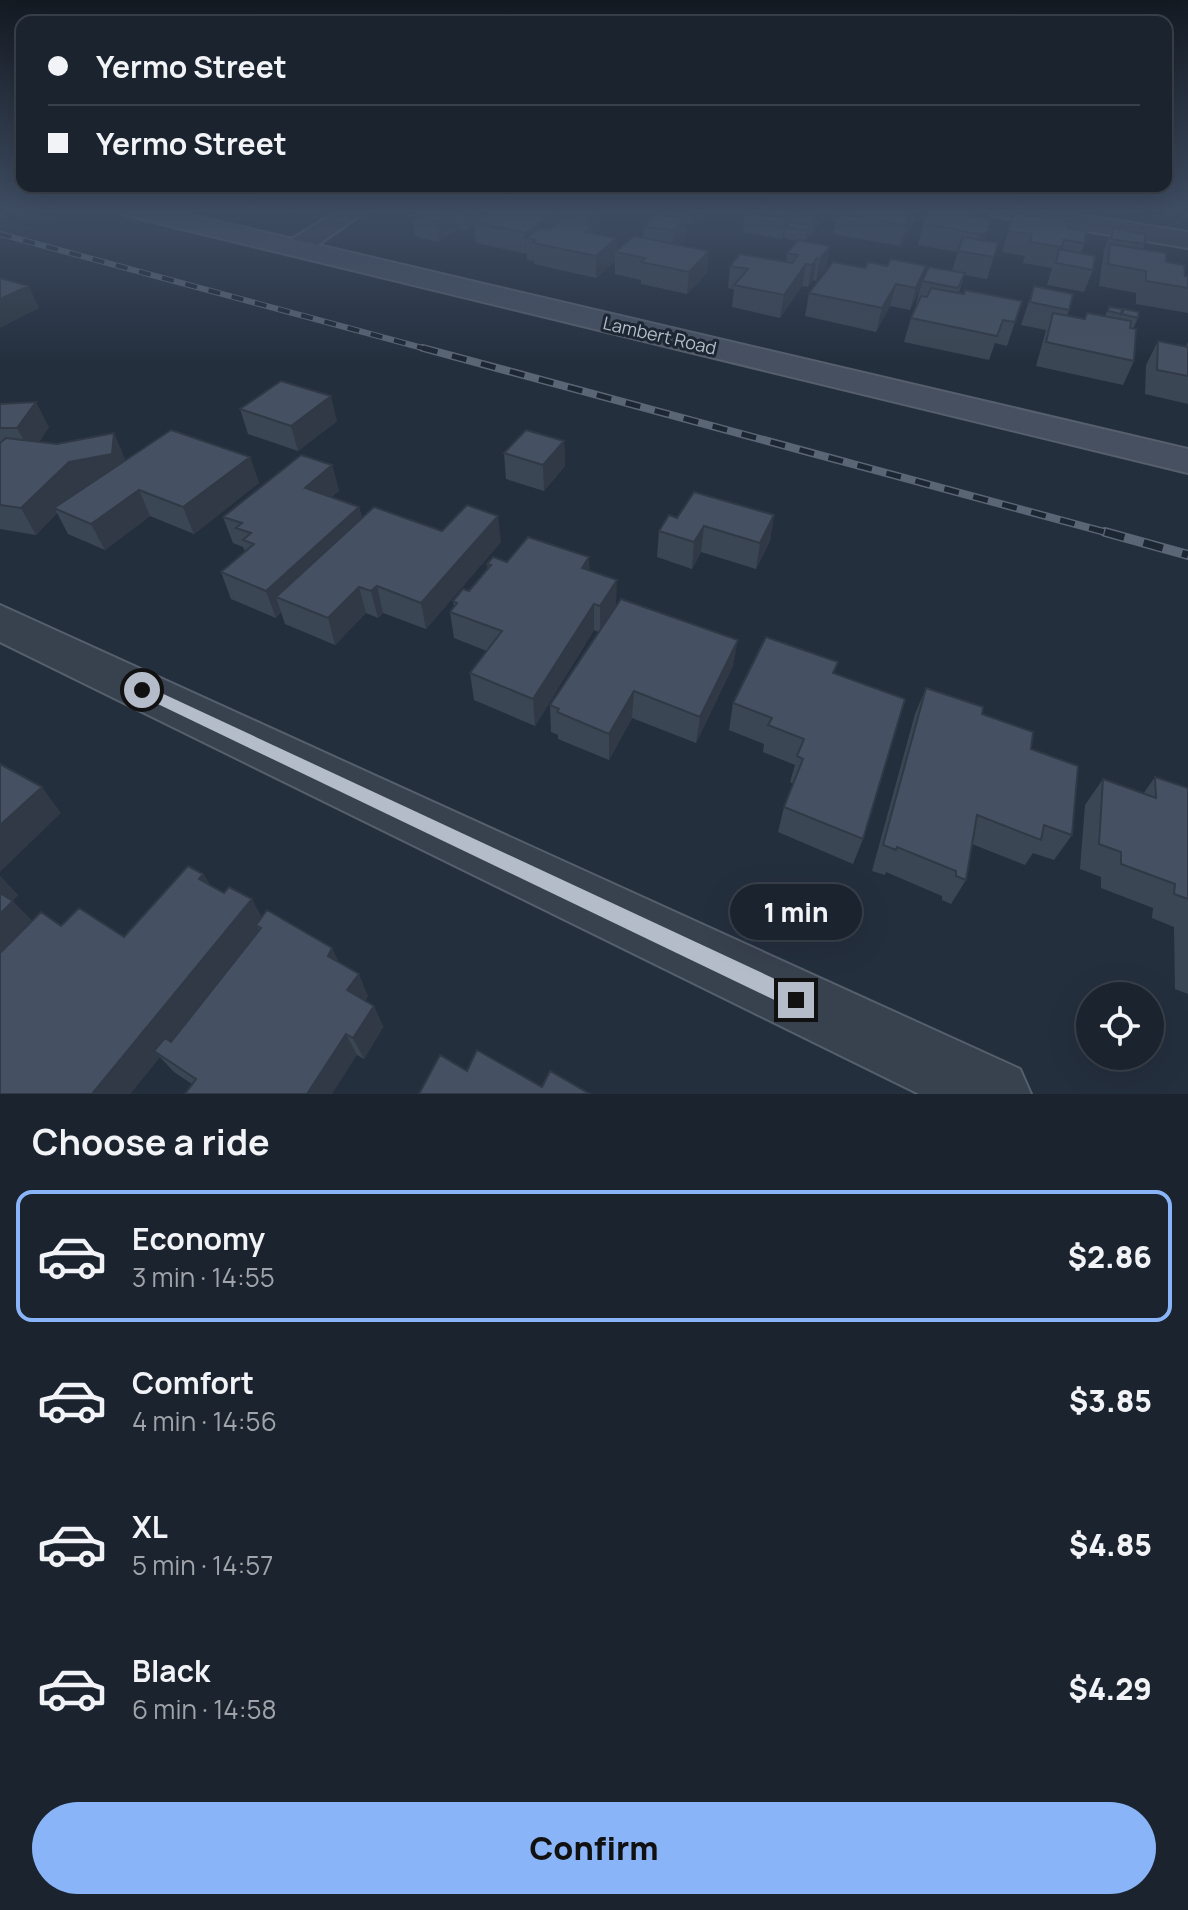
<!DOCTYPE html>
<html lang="en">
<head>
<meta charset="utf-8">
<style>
	:root { --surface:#1b232e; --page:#242b36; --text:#f1f3f6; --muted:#a0a4aa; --line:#39404a; --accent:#8ab4f8 }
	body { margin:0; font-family:Manrope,sans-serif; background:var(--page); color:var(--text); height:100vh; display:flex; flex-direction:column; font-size:30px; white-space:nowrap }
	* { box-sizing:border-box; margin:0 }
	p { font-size:26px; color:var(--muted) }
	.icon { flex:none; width:44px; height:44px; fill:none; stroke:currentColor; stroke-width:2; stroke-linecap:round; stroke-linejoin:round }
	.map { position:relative; height:1094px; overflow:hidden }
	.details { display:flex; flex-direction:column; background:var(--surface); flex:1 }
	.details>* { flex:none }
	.hud { position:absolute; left:16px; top:16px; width:1156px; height:176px; border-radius:16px; box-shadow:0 8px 32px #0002,0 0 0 2px var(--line); display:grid; align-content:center; height:176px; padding:0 32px; background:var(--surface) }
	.buttons { position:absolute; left:1076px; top:982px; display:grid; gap:16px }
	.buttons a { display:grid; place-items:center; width:88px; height:88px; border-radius:50%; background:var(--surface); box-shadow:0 8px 32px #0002,0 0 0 2px var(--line); font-size:40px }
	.end { position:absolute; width:36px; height:36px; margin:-18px; border:10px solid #b4bcc9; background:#111; box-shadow:0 0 0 4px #111 }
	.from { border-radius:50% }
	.bubble { position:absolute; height:56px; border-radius:28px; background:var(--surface); box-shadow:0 8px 32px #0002,0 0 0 2px var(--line); font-size:26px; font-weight:800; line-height:56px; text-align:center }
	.hud b { display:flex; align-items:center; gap:28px; height:76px; font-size:30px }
	.hud b+b { border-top:2px solid var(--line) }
	.hud i { width:20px; height:20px; background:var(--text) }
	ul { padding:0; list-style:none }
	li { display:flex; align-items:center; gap:24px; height:132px; margin:0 16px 12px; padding:0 16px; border:4px solid transparent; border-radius:16px }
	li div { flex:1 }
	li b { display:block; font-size:30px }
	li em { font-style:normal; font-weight:800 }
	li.selected { border-color:var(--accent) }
	li>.icon { width:72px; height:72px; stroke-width:1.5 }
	h2 { padding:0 32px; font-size:36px; line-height:96px }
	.primary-button { display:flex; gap:16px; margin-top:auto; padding:16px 32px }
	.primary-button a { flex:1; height:92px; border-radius:48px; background:var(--accent); color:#111; font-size:32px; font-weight:800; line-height:92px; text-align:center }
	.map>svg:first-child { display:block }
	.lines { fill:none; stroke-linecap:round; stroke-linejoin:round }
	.minor-casing { stroke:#565f6c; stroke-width:4 }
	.secondary-casing { stroke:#565f6c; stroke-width:4 }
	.minor { fill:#38414e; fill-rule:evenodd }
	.secondary { fill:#465061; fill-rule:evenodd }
	.rail-far2-casing { stroke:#5a6575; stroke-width:6 }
	.rail-far1-casing { stroke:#5a6575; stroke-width:8 }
	.rail-casing { stroke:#5a6575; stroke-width:10 }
	.rail-far2 { stroke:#1d2633; stroke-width:4; stroke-dasharray:12; stroke-linecap:butt }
	.rail-far1 { stroke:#1d2633; stroke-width:5; stroke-dasharray:15; stroke-linecap:butt }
	.rail { stroke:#1d2633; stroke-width:7; stroke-dasharray:20; stroke-linecap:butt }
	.wall { fill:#3b4654 }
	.shaded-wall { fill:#303945 }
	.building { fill:#455162; stroke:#303945; stroke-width:2 }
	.route { fill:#b4bcc9 }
	.labels { text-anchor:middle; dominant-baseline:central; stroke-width:6; stroke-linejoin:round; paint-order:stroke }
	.far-street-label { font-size:18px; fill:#b4bcc9; stroke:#1d2633 }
</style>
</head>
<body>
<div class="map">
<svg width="1188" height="1094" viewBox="0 0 1188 1094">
	<rect width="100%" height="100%" fill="#242f3e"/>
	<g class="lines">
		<g class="minor-casing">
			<path id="minor" d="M341,209H369L305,254H287L283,248L287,242Z
				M985,209H1042L1188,232V248L997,216L989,214Z
				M0,605L1020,1069L1031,1094H919L0,642Z"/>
		</g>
		<g class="secondary-casing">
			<path id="secondary" d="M120,209H165L1188,449V473L133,217L124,214Z"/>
		</g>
		<use href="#minor" class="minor"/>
		<use href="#secondary" class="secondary"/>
		<g class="rail-far2-casing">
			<path id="rail-far2" d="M0,234L430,350"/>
		</g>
		<g class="rail-far1-casing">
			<path id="rail-far1" d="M423,348L1112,534"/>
		</g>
		<g class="rail-casing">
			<path id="rail" d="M1105,532L1188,555"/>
		</g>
		<use href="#rail-far2" class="rail-far2"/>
		<use href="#rail-far1" class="rail-far1"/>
		<use href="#rail" class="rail"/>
	</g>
	<path class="wall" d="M260,209H296L284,215Z
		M419,209H492V211L600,209V229L595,234L617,238V251L643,238L644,226L664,215V209H713V211L691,224L686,223L685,240L679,245L707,273L687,294L641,284V280L615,274V261L596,278L534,264V261L527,260V254L476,243L474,226L467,230L458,229L439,242L415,236L412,216L420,211Z
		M747,209H833L828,215H825L824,219L811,236H809L806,241L830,246L826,268L816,281L813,280L808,287L802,286L780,318L732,307L734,289L728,288L730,266L786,262L787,253L797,241L784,238L785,235L782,239L743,232L745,211Z
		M840,209H918L916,217L912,226L910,225L909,230L900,246L833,234L837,213Z
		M976,209L974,217L991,219L984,241L998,243L987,279L964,275L959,293L1015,322L1007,346L995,343L989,360L904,342L911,318L917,304H916L922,281L952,271L958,252L918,245L923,224Z
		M1157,209H1180L1179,212Z
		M1014,213L1068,228L1085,243L1081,253L1093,270L1084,292L1047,285L1052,268L1023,263L1025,256L1002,252Z
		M1113,228L1145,244L1143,249L1166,262L1185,276H1188V313L1136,304V293L1099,286L1104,250Z
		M833,262L920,288L910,310L890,306L876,332L805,316L809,293Z
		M1034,286L1069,310L1067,316L1084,319L1087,313L1105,316L1109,307L1121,314L1119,319L1124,309L1138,318L1133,329L1134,361L1123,385L1036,366L1046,330L1021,325Z
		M1158,341L1186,346L1188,342V404L1145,394L1146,365Z
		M0,404L49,427L39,442L57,444L114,433L125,460L250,457L259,483L194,534L150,516L105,550L68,534L57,513L36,535L0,529Z
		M240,409L337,421L298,451L248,434Z
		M564,441L565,466L544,491L506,479L504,453Z
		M332,465L339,491L331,497L359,507L362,518L501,542L426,629L383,613L378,618L366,613L335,645L285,624L281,612L276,618L231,599L221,572L245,552L243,547L233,543L223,517Z
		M774,515L770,541L756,569L701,552L692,569L657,557L659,531L677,518Z
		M507,562L590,570L616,605L733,666L696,743L632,718L609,760L558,739V735L551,732L550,705L598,632L594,630L535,726L474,700L470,673L487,651L454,638L450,612L454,607L453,601L469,591L488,569L487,564Z
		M834,674L863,839L853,864L778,832L784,807L793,784L790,782L795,765L763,752L764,744L729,730L733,703Z
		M926,688L982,714L1031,749L1072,835L1054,860L1033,853L1025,865L972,844L966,880L951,904L942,900V896L886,872L885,875L872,871L915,714Z
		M1155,777L1188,788V994L1175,989L1174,927L1152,918L1153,908L1101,888V877L1080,869L1085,805L1103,779L1143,794Z
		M203,874L210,885L262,917L332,948L339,963L368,996L365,1001L374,1006L383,1027L364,1059L357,1055L192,1084L174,1072L160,1057L130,1094H0V876L18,895L12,901L32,921L124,937Z"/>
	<path class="shaded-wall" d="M283,209H296L284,215Z
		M455,209H456L458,229L439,242L436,221Z
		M466,209H492V214L474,222V226L467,230L465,210Z
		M560,209H572L557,215L558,231L536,240L526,238V255L525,233Z
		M600,209V229L593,235L585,253V220Z
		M692,209H713V211L691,224Z
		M820,209H826L824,219L811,236L815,216Z
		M914,209L909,230L900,246L905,225Z
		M916,209H918L916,217L912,226Z
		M790,211L788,228L786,227L785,235L782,239L785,218Z
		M686,219L685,240L672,253L673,231Z
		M811,226L809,237L805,242L807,231Z
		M987,232L980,253H974L980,234Z
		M617,238V253L615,252V261L596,278V256Z
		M830,246L826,268L816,281L820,259Z
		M709,251L707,273L687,294L689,272Z
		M817,258L813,280L808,287L812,265Z
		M806,264L802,286L780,318L784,295Z
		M926,266L920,288L910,310L916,288Z
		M896,284L890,306L876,332L882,308Z
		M29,286L39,308L0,328V299Z
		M331,396L337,421L298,451L291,426Z
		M36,402L49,427L31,453L17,428Z
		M114,433L125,459L124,480L82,488L60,510L54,508L57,513L36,535L21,508L69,462Z
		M564,441L565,466L544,491L543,465Z
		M250,457L259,483L194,534L183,507Z
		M332,465L339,491L312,514L305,488Z
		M139,490L150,516L105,550L91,524Z
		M359,507L365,533L276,597L281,612L276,618L266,591Z
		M774,515L770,541L756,569L760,543Z
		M498,516L501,542L426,629L421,603Z
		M704,526L701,552L692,569L694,542Z
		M589,557L590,583L582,568Z
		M617,580L616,606L600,633V606Z
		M377,586L383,613L378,618L371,591Z
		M359,587L366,613L335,645L328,618Z
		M594,604V630L535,726L533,699Z
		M738,640L733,666L696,743L700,717Z
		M634,691L632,718L609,760V734Z
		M42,787L61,813L0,872V825Z
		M203,874L218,899L199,879Z
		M0,876L18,895L6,907L0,901Z
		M252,899L265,923L256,925L259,930L161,1055L154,1051L160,1057L130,1094H92Z
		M13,901L35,925L0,962V914Z
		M332,948L343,971L328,956Z
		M359,974L368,996L358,1012L347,990Z
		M374,1006L383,1027L364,1059L353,1038Z
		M346,1034L357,1055L332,1094H307Z"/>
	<path class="building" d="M423,209H455L436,221L412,216Z
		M495,209H560L525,233L474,222Z
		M565,209H600L585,220L557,215Z
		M747,209H820L815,216L790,211L785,218L745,211Z
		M840,209H914L905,225L837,213Z
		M930,209H976L973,217L991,219L987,232L980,234L923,224Z
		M1014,213L1069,222L1068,228L1086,231L1085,243L1063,240L1062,247L1030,242L1032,234L1008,231Z
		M658,214L686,219L673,231L644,226Z
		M563,219L593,225L585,232L617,238L596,256L533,243L536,240L526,238L540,228L549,230Z
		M790,222L811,226L807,231L786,227Z
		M1113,228L1145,234V244L1111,239Z
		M634,236L709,251L689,272L641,262L645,258L615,252Z
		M963,237L998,243L994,257L958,251Z
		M798,240L830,246L820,259L817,258L812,265L806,264L784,295L734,285L748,269L730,266L740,254L792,263L798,255L787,253Z
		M1110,244L1166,253V262L1184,265L1185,276H1188V288L1146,281V271L1108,264Z
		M1059,249L1095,256L1093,270L1056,263Z
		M891,259L926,266L916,288L896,284L882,308L809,293L833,262L865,268L868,262L887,266Z
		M929,267L965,273L958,288L922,281Z
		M0,278L29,286L0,299Z
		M1034,286L1073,294L1069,310L1030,302Z
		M931,288L964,294L965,290L1022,301L1015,322L1003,320L997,336L911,318L921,296L927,297Z
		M1109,307L1122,309L1121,314L1108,311Z
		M1124,309L1139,312L1138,318L1122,314Z
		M1053,313L1085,319L1087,313L1131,321L1130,328L1136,329L1134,361L1046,342Z
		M1158,341L1188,347V376L1157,370Z
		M281,381L331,396L291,426L240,409Z
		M36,402L17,428H0V404Z
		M171,430L250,457L183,507L139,490L91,524L54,508Z
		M526,430L564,441L543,465L504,453Z
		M114,433L112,454L69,462L21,508L0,505V443L6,438L57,444Z
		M301,455L332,465L305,488L359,507L266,591L221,572L254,544L243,540L251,533L236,528L242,523L223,517Z
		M694,492L774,515L760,543L704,526L694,542L659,531L669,515L677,518Z
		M467,505L498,516L421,603L377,586L371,591L359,587L328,618L276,597L374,507L442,531Z
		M528,537L589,557L582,568L617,580L600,606L594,604L533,699L470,673L502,631L450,612L457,603L453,601L463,589L469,591L491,565L487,564L493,557L507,562Z
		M621,599L738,640L700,717L634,691L609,734L557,712L559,709L550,705Z
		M766,637L838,662L833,673L905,699L863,839L784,807L803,759L797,756L804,739L768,725L772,718L733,703Z
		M926,688L983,707L982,714L1033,732L1031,749L1078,766L1072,835L1044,825L1041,840L977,815L966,880L956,876V871L897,847L896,850L883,845Z
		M0,764L42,787L0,825Z
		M1155,777L1188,788V899L1174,894L1175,884L1121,864V852L1099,844L1103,779L1156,798Z
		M188,866L203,874L199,879L224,893L229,887L252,899L92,1094H0V953L41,912L61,926L79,908L124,937Z
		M0,893L13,901L0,914Z
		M267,910L332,948L328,956L359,974L347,990L374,1006L353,1038L346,1034L307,1094H185L196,1079L154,1051L165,1038L171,1042L261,928L256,925Z
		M477,1050L542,1087L550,1071L590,1094H419L440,1055L467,1071Z"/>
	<linearGradient id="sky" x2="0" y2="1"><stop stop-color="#141a22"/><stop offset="0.58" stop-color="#3f4d63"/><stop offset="1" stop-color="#3f4d63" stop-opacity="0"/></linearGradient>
	<rect width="1188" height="362" fill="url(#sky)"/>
	<path class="route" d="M142,684L803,992L806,1000L803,1007L796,1010L789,1007L137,694V686Z"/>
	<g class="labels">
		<g class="far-street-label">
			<text transform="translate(660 335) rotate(13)">Lambert Road</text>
		</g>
	</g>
</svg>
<div class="buttons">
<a><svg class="icon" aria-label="locate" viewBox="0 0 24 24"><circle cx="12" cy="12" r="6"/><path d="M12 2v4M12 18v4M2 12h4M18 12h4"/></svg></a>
</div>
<i class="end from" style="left:142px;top:690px"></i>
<i class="end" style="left:796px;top:1000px"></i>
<div class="bubble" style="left:730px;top:884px;width:132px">1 min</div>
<div class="hud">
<b><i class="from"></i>Yermo Street</b>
<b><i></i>Yermo Street</b>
</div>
</div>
<section class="details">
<h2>Choose a ride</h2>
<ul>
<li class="selected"><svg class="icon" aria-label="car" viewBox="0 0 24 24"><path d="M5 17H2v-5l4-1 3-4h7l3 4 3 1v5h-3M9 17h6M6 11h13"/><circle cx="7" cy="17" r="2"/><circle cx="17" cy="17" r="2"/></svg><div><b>Economy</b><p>3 min · 14:55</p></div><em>$2.86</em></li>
<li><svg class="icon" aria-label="car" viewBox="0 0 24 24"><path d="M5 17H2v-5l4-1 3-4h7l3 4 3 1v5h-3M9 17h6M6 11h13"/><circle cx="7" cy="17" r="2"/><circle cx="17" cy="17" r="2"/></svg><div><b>Comfort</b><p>4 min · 14:56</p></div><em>$3.85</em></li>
<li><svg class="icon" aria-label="car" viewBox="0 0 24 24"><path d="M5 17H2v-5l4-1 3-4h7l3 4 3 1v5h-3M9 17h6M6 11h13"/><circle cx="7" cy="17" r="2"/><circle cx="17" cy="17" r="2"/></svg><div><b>XL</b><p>5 min · 14:57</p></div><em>$4.85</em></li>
<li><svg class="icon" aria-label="car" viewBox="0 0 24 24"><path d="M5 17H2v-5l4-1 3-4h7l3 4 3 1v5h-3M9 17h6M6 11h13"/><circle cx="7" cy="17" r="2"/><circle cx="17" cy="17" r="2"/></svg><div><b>Black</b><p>6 min · 14:58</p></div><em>$4.29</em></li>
</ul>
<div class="primary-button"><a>Confirm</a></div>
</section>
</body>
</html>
